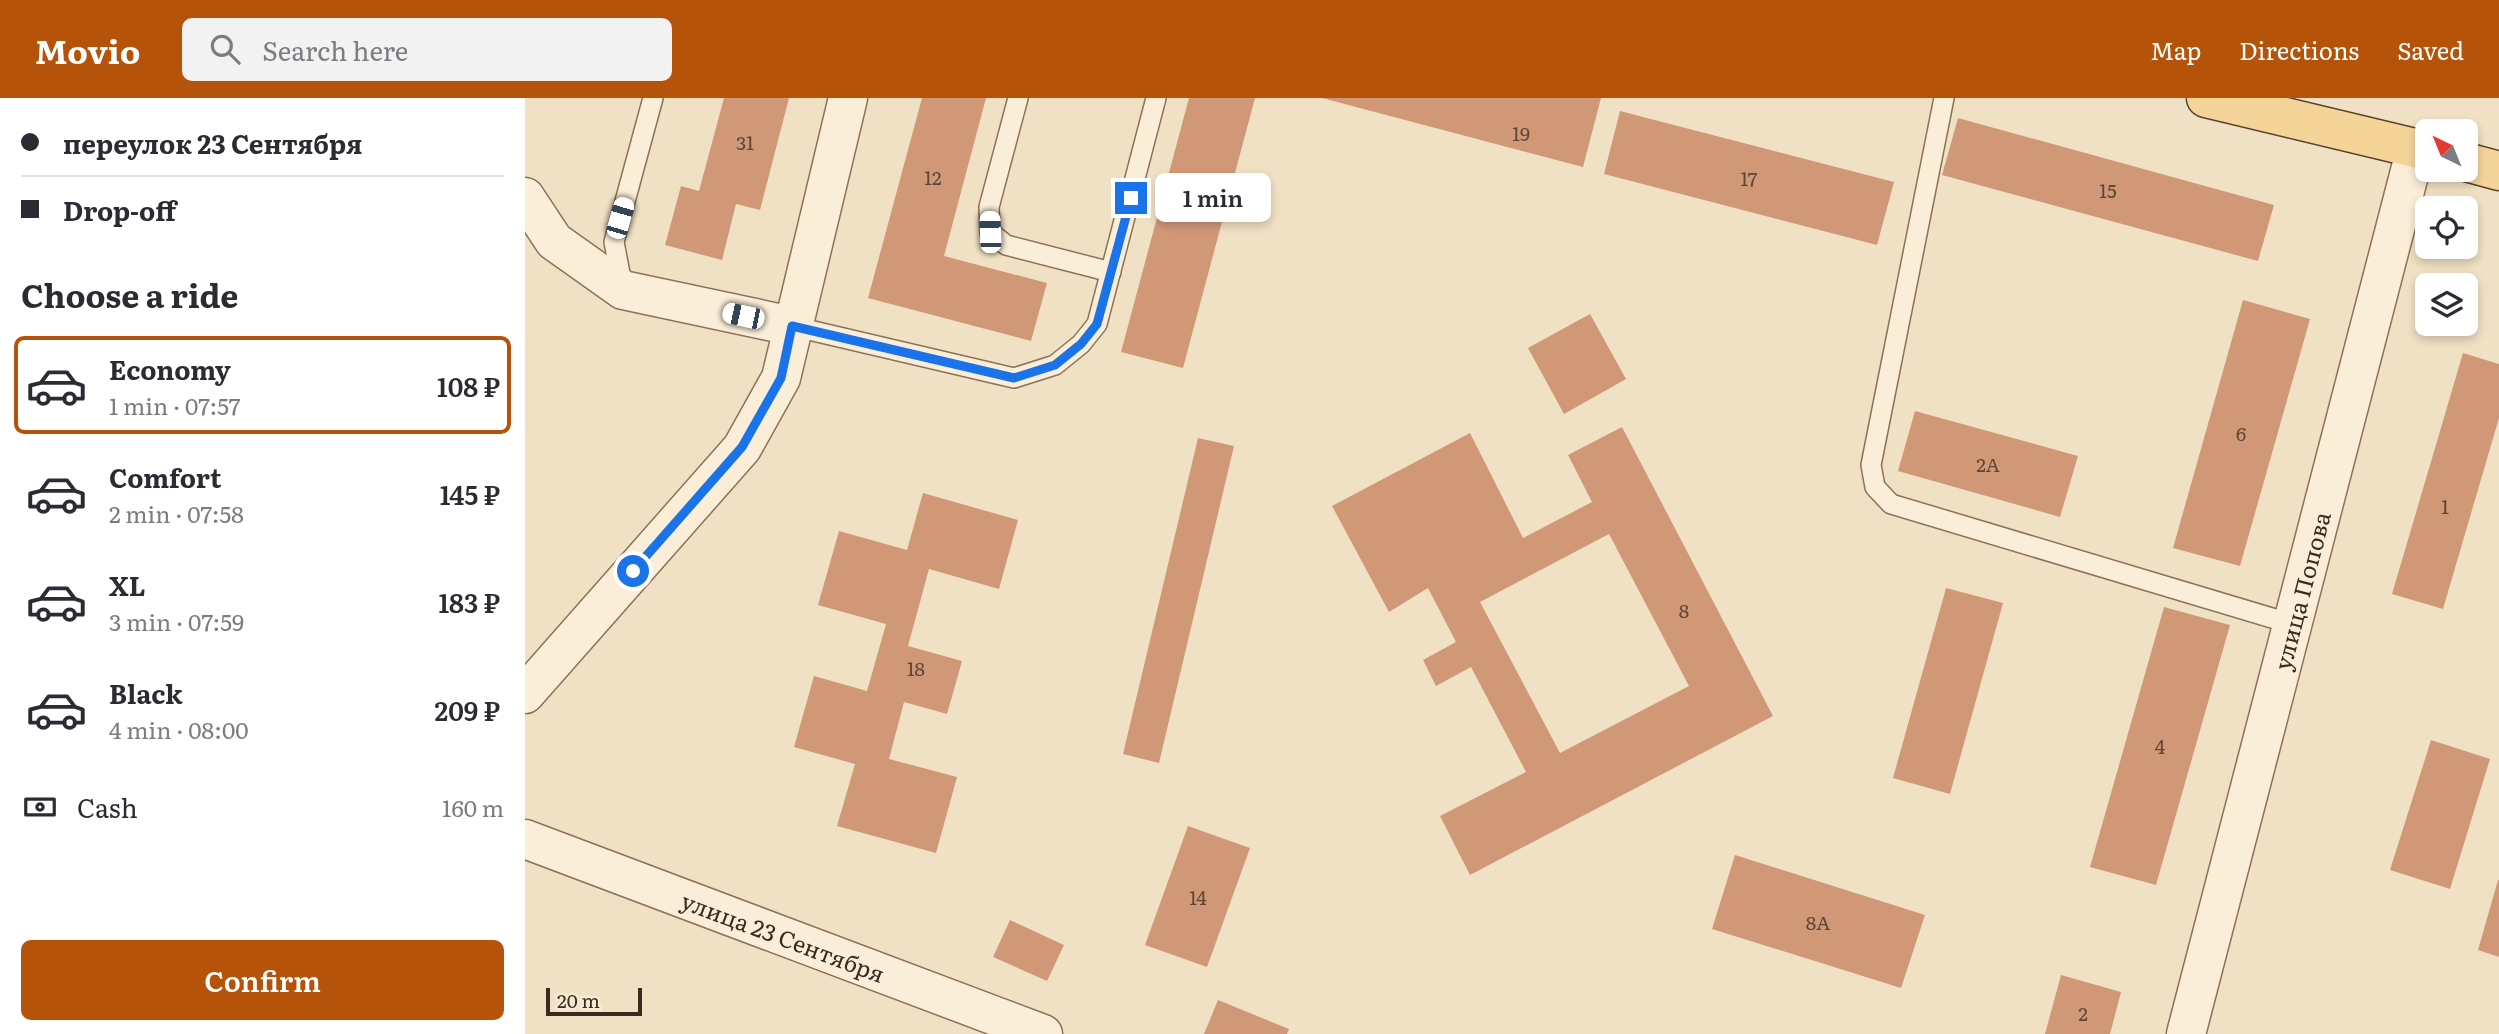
<!DOCTYPE html>
<html lang="en">
<head>
<meta charset="utf-8">
<style>
	:root { --surface:#fff; --page:#f2f2f3; --text:#2b2b33; --muted:#7c7c81; --line:#e1e1e2; --accent:#b45309 }
	body { margin:0; font-family:Literata,serif; background:var(--page); color:var(--text); height:100vh; display:flex; flex-direction:column; font-size:26px; white-space:nowrap }
	* { box-sizing:border-box; margin:0 }
	p { font-size:23px; color:var(--muted) }
	.icon { flex:none; width:38px; height:38px; fill:none; stroke:currentColor; stroke-width:2; stroke-linecap:round; stroke-linejoin:round }
	.map { position:relative; flex:1; overflow:hidden }
	.drawer { display:flex; flex-direction:column; background:var(--surface); width:525px }
	.drawer>* { flex:none }
	.top-card { display:grid; align-content:center; height:154px; padding:0 21px; background:var(--surface) }
	.needle { width:46px; rotate:317deg }
	.buttons { position:absolute; left:1890px; top:21px; display:grid; gap:14px }
	.buttons a { display:grid; place-items:center; width:63px; height:63px; border-radius:10px; background:var(--surface); box-shadow:0 4px 10px #0003; font-size:35px }
	.scale { position:absolute; left:21px; bottom:18px; width:96px; box-sizing:border-box; padding-left:7px; border:4px solid #3b2b1e; border-top:0; font-size:19px; line-height:24px; white-space:nowrap; color:#3b2b1e; -webkit-text-stroke:5px #f7ebd4; paint-order:stroke }
	.end { position:absolute; width:32px; height:32px; margin:-16px; border:9px solid #1a73e8; background:#fff; box-shadow:0 0 0 4px #fff }
	.from { border-radius:50% }
	.bubble { position:absolute; height:49px; border-radius:10px; background:var(--surface); box-shadow:0 4px 10px #0003; font-size:23px; font-weight:600; line-height:49px; text-align:center }
	.car { position:absolute; width:21px; height:42px; margin:-21px -10px; border-radius:9px; box-shadow:0 0 5px 2px #0007; background:linear-gradient(#fff 24%,#345 0 40%,#fff 0 76%,#345 0 86%,#fff 0) }
	.top-card b { display:flex; align-items:center; gap:24px; height:66px; font-size:26px }
	.top-card b+b { border-top:2px solid var(--line) }
	.top-card i { width:18px; height:18px; background:var(--text) }
	ul { padding:0; list-style:none }
	li { display:flex; align-items:center; gap:21px; height:98px; margin:0 14px 10px; padding:0 7px; border:4px solid transparent; border-radius:10px }
	li div { flex:1 }
	li b { display:block; font-size:26px }
	li em { font-style:normal; font-weight:600 }
	li.current { border-color:var(--accent) }
	li>.icon { width:63px; height:63px; stroke-width:1.5 }
	h2 { padding:0 21px; font-size:32px; line-height:84px }
	.pay { display:flex; align-items:center; gap:18px; height:77px; padding:0 21px; font-size:26px }
	.pay p { margin-inline-start:auto }
	.button { display:flex; gap:14px; margin-top:auto; padding:14px 21px }
	.button a { flex:1; height:80px; border-radius:10px; background:var(--accent); color:#fff; font-size:28px; font-weight:600; line-height:80px; text-align:center }
	header { display:flex; align-items:center; gap:42px; box-sizing:border-box; height:98px; padding:0 35px; background:var(--accent); color:#fff }
	header strong { font-size:33px }
	nav { display:flex; gap:38px; margin-inline-start:auto; font-size:24px }
	.search { width:490px; height:63px; background:var(--page); display:flex; align-items:center; gap:18px; box-sizing:border-box; padding:0 24px; border-radius:10px; color:var(--muted); font-size:26px }
	main { display:flex; flex:1; min-height:0 }
	.map>svg:first-child { display:block }
	.building { fill:#d19878; fill-rule:evenodd }
	.lines { fill:none; stroke-linecap:round; stroke-linejoin:round }
	.service-casing { stroke:#8c7159; stroke-width:22 }
	.minor-casing { stroke:#8c7159; stroke-width:41 }
	.primary-casing { stroke:#5a402d; stroke-width:41 }
	.service { stroke:#fbeed8; stroke-width:19 }
	.minor { stroke:#fbeed8; stroke-width:38 }
	.primary { stroke:#f5d49a; stroke-width:38 }
	.route { stroke:#1a73e8; stroke-width:9 }
	.labels { text-anchor:middle; dominant-baseline:central; stroke-width:5; stroke-linejoin:round; paint-order:stroke }
	.number-label { font-size:19px; fill:#604634 }
	.street-label { font-size:23px; fill:#3b2b1e; stroke:#f7ebd4 }
</style>
</head>
<body>
<header>
<strong>Movio</strong>
<div class="search"><svg class="icon" aria-label="search" viewBox="0 0 24 24"><circle cx="10" cy="10" r="6"/><path d="M15 15l6 6"/></svg>Search here</div>
<nav><a>Map</a><a>Directions</a><a>Saved</a></nav>
</header>
<main>
<section class="drawer">
<div class="top-card">
<b><i class="from"></i>переулок 23 Сентября</b>
<b><i></i>Drop-off</b>
</div>
<h2>Choose a ride</h2>
<ul>
<li class="current"><svg class="icon" aria-label="car" viewBox="0 0 24 24"><path d="M5 17H2v-5l4-1 3-4h7l3 4 3 1v5h-3M9 17h6M6 11h13"/><circle cx="7" cy="17" r="2"/><circle cx="17" cy="17" r="2"/></svg><div><b>Economy</b><p>1 min · 07:57</p></div><em>108 ₽</em></li>
<li><svg class="icon" aria-label="car" viewBox="0 0 24 24"><path d="M5 17H2v-5l4-1 3-4h7l3 4 3 1v5h-3M9 17h6M6 11h13"/><circle cx="7" cy="17" r="2"/><circle cx="17" cy="17" r="2"/></svg><div><b>Comfort</b><p>2 min · 07:58</p></div><em>145 ₽</em></li>
<li><svg class="icon" aria-label="car" viewBox="0 0 24 24"><path d="M5 17H2v-5l4-1 3-4h7l3 4 3 1v5h-3M9 17h6M6 11h13"/><circle cx="7" cy="17" r="2"/><circle cx="17" cy="17" r="2"/></svg><div><b>XL</b><p>3 min · 07:59</p></div><em>183 ₽</em></li>
<li><svg class="icon" aria-label="car" viewBox="0 0 24 24"><path d="M5 17H2v-5l4-1 3-4h7l3 4 3 1v5h-3M9 17h6M6 11h13"/><circle cx="7" cy="17" r="2"/><circle cx="17" cy="17" r="2"/></svg><div><b>Black</b><p>4 min · 08:00</p></div><em>209 ₽</em></li>
</ul>
<div class="pay"><svg class="icon" aria-label="cash" viewBox="0 0 24 24"><path d="M3 7h18v10H3z"/><circle cx="12" cy="12" r="2"/></svg>Cash<p>160 m</p></div>
<div class="button"><a>Confirm</a></div>
</section>
<div class="map">
<svg width="1974" height="936" viewBox="0 0 1974 936">
	<rect width="100%" height="100%" fill="#f0e1c4"/>
	<path class="building" d="M199,0H264L235,112L211,106L197,162L140,147L156,88L174,93Z
		M397,0H461L419,158L522,185L506,243L343,200Z
		M664,0H730L658,270L596,254Z
		M797,0H1076L1058,69Z
		M1095,13L1369,84L1352,147L1079,76Z
		M1433,20L1749,107L1733,163L1417,77Z
		M1718,202L1785,221L1715,468L1648,450Z
		M1065,216L1101,281L1039,316L1003,250Z
		M1938,255L1974,266V320L1918,511L1867,496Z
		M1390,313L1553,358L1535,419L1373,373Z
		M1097,329L1248,618L945,777L915,718L1001,674L946,569L911,588L898,562L931,544L903,490L864,514L807,408L945,335L998,440L1067,404L1043,357ZM1084,436L1164,588L1035,655L955,504Z
		M673,340L709,348L634,665L598,656Z
		M398,395L493,422L474,491L404,471L383,548L437,563L422,616L379,604L364,661L432,679L411,755L312,728L330,666L269,649L289,578L342,593L361,526L293,507L314,433L382,452Z
		M1421,490L1478,505L1425,696L1368,680Z
		M1639,509L1705,527L1631,787L1565,769Z
		M1906,642L1965,661L1925,791L1865,772Z
		M663,728L725,750L682,869L620,847Z
		M1210,757L1400,817L1376,890L1187,831Z
		M1973,782H1974V859L1953,852Z
		M485,822L539,847L522,883L468,859Z
		M1536,877L1596,894L1585,936H1520Z
		M693,902L764,931L762,936H679Z"/>
	<g class="lines">
		<g class="service-casing">
			<path id="service" d="M493,0L464,109L465,134L481,147L586,174
				M1419,0L1346,367L1350,389L1366,406L1767,526
				M98,191L89,144L128,0
				M267,228L489,280L530,267L556,246L572,226L631,0"/>
		</g>
		<g class="minor-casing">
			<g id="minor">
				<path d="M0,99L29,143L98,192L267,228"/>
				<path d="M0,596L217,350L256,280L323,0"/>
				<path id="s1" d="M0,741L518,936"/>
				<path id="s2" d="M1661,936L1891,50"/>
			</g>
		</g>
		<g class="primary-casing">
			<path id="primary" d="M1681,0L1902,53
				M1941,64L1974,73"/>
		</g>
		<use href="#service" class="service"/>
		<use href="#minor" class="minor"/>
		<use href="#primary" class="primary"/>
	</g>
	<g class="lines">
		<path class="route" d="M108,473L217,349L256,280L267,228L489,280L530,267L556,246L572,226L606,100"/>
	</g>
	<g class="labels">
		<g class="number-label">
			<text x="996" y="35">19</text>
			<text x="220" y="44">31</text>
			<text x="408" y="79">12</text>
			<text x="1224" y="80">17</text>
			<text x="1583" y="92">15</text>
			<text x="1716" y="335">6</text>
			<text x="1463" y="366">2А</text>
			<text x="1920" y="408">1</text>
			<text x="1159" y="512">8</text>
			<text x="391" y="570">18</text>
			<text x="1635" y="648">4</text>
			<text x="673" y="799">14</text>
			<text x="1293" y="824">8А</text>
			<text x="1558" y="915">2</text>
		</g>
		<g class="street-label">
			<text stroke="none"><textPath href="#s2" startOffset="458">улица Попова</textPath></text>
			<text stroke="none"><textPath href="#s1" startOffset="276">улица 23 Сентября</textPath></text>
		</g>
	</g>
</svg>
<div class="buttons">
<a><svg class="needle" viewBox="-14 -14 28 28"><path d="M0-13l5 13h-10z" fill="#e53935"/><path d="M0 13l5-13h-10z" fill="#7c7c81"/></svg></a>
<a><svg class="icon" aria-label="locate" viewBox="0 0 24 24"><circle cx="12" cy="12" r="6"/><path d="M12 2v4M12 18v4M2 12h4M18 12h4"/></svg></a>
<a><svg class="icon" aria-label="layers" viewBox="0 0 24 24"><path d="M12 4l9 5-9 5-9-5zM3 14l9 5 9-5"/></svg></a>
</div>
<div class="scale">20 m</div>
<i class="end from" style="left:108px;top:473px"></i>
<i class="end" style="left:606px;top:100px"></i>
<div class="bubble" style="left:630px;top:75px;width:116px">1 min</div>
<i class="car" style="left:95px;top:120px;rotate:16deg"></i>
<i class="car" style="left:465px;top:134px;rotate:358deg"></i>
<i class="car" style="left:218px;top:218px;rotate:282deg"></i>
</div>
</main>
</body>
</html>
